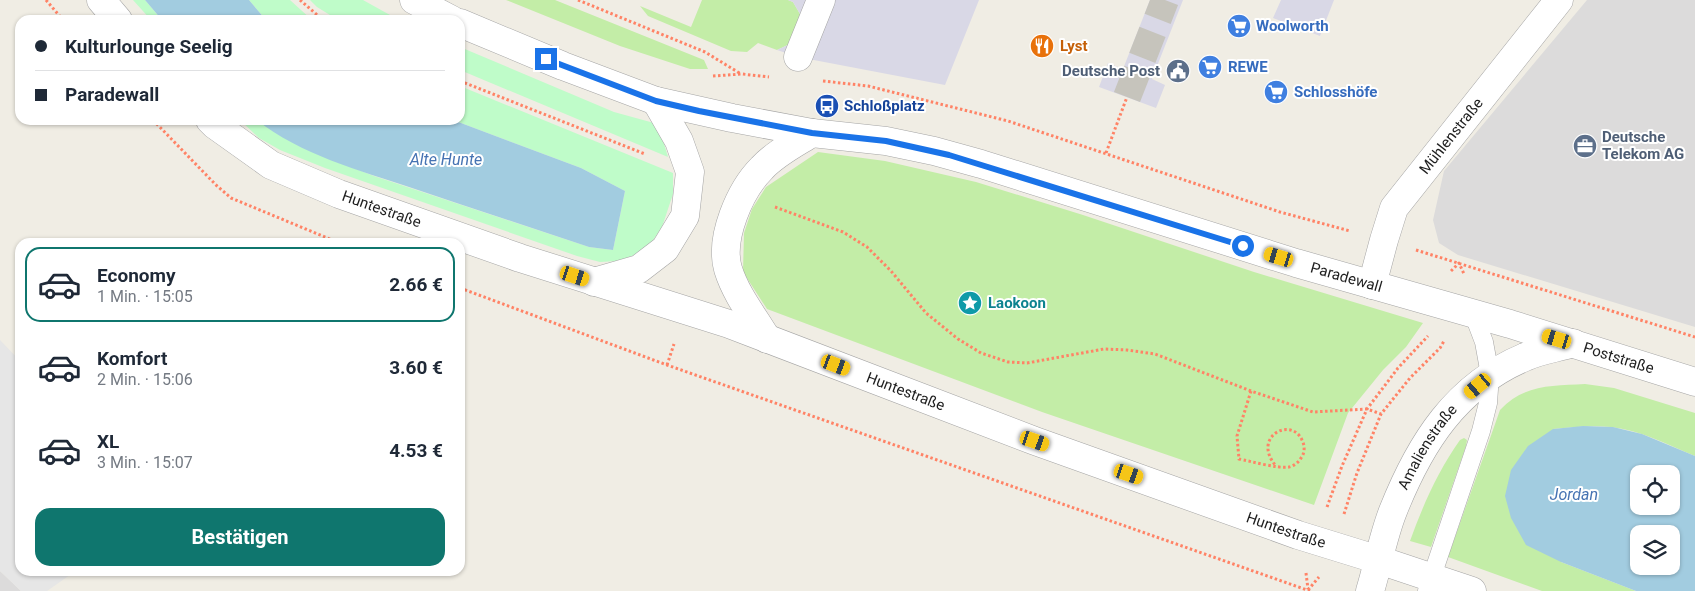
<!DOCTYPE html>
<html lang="de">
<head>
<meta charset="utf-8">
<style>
	:root { --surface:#fff; --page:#f6f6f7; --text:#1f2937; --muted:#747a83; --line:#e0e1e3; --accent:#0f766e }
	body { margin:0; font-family:Roboto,sans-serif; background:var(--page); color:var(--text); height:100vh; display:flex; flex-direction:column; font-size:19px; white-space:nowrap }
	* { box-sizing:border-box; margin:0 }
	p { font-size:16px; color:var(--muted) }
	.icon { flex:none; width:28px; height:28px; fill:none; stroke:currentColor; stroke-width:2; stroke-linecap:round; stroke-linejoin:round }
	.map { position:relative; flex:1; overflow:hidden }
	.side { position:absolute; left:15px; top:238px; width:450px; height:338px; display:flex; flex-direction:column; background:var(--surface); border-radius:15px; box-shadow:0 1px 4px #0004 }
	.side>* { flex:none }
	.guide { position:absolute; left:15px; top:15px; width:450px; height:110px; border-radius:15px; box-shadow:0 1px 4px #0004; display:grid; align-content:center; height:110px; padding:0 20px; background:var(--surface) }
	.controls { position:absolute; left:1630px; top:465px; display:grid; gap:10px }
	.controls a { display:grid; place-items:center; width:50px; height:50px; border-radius:10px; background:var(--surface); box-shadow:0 1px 4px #0004; font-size:25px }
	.end { position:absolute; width:22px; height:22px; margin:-11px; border:6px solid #1a73e8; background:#fff; box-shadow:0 0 0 2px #fff }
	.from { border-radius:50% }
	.car { position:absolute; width:15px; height:30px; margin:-15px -8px; border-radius:6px; box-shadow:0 0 4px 1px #0007; background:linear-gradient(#f5c518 24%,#345 0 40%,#f5c518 0 76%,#345 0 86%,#f5c518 0) }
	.guide b { display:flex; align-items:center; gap:18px; height:48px; font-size:19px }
	.guide b+b { border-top:1px solid var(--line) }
	.guide i { width:12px; height:12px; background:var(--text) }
	ul { padding:9px 0 0; list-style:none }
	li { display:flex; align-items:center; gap:15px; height:75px; margin:0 10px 8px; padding:0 10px; border:2px solid transparent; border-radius:15px }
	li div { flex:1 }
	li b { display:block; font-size:19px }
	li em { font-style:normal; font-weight:700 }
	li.on { border-color:var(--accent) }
	li>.icon { width:45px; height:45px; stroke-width:1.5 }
	.primary-button { display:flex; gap:10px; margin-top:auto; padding:10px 20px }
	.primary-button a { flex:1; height:58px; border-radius:15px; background:var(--accent); color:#fff; font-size:20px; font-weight:700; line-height:58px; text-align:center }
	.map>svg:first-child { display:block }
	.residential { fill:#dcdbdb }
	.grass { fill:#c3eda7 }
	.park { fill:#bffcc9 }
	.parking { fill:#e6e6e6 }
	.plaza { fill:#d9d8e6 }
	.water { fill:#a2cce0; fill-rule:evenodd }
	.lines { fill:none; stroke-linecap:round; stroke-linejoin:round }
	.pedestrian-tunnel { stroke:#c6c4bc; stroke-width:28; stroke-dasharray:28 14; stroke-linecap:butt }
	.service-casing { stroke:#a5a5a5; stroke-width:19 }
	.pedestrian-casing { stroke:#a5a5a5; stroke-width:29 }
	.minor-casing { stroke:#a5a5a5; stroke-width:29 }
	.tertiary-casing { stroke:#a5a5a5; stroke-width:29 }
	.path { stroke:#ff8366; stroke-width:3; stroke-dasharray:2.5 2.5; stroke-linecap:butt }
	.service { stroke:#fff; stroke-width:18 }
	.pedestrian { stroke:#fff; stroke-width:28 }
	.minor { stroke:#fff; stroke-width:28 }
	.tertiary { stroke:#fff; stroke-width:28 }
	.route { stroke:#1a73e8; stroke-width:6 }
	.labels { text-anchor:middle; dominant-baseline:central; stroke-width:4; stroke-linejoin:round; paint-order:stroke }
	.shop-label { font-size:15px; font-weight:bold; fill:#366cbe; stroke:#fff; text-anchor:start }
	.food-label { font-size:15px; font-weight:bold; fill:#c56008; stroke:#fff; text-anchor:start }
	.service-label { font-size:15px; font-weight:bold; fill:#4e5e75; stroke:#fff; text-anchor:end }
	.transit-label { font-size:15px; font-weight:bold; fill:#164399; stroke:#fff; text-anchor:start }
	.street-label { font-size:15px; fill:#1e1e1e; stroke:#fff }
	.culture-label { font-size:15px; font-weight:bold; fill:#0d838f; stroke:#fff; text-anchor:start }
	.water-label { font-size:16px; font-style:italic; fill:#4673b3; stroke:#fff }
</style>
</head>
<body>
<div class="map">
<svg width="1695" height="591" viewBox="0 0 1695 591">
	<rect width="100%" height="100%" fill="#f0ede4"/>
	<path class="residential" d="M1587,0H1695V327L1458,255L1439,243L1433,220L1444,171Z
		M0,571L21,591H0Z"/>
	<path class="grass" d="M506,0H555L704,60L708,69H690L620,46Z
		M702,0H788L793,2L800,14V30L792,43L777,50L758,43L747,52L731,51L648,16L640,6L691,27Z
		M818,152L885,161L976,182L1083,215L1254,272L1423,323L1406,347L1383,370L1348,413L1314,505L1042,412L767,309L743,272L744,233L752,209L766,187Z
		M1585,384L1614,388L1695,413V456C1668,445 1640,430 1611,427C1592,425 1573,427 1553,429L1561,562L1636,591H1542L1448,557L1500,410C1524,384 1552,386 1585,384Z
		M1464,438L1467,440L1466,446L1431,547L1410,541C1423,505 1438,471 1460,440Z"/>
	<path class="park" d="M133,0H145L162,20H151Z
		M249,0H290L312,20H266Z
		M310,0H363L399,20H338L317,7Z
		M460,47L614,112L654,123L662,137L668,157L460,70Z
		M460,86L673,173V194L662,227L649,246L632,256L617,261L600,262L577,256L325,168L280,150L259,138L240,120H257L325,157L374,176L589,247L613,250L625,191L581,168L453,120H460Z"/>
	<path class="parking" d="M0,340L20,361V570H77L47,591H21L0,571Z"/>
	<path class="plaza" d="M788,0H979L945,85L798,57L777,50L792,43L800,30V14L793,2Z
		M1150,0H1183L1152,79L1165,85L1156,108L1099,87L1108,63L1123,69Z
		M1281,0H1334L1320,36L1273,18Z"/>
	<path class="water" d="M145,0H249L266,20H162Z
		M257,120H453L581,168L625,191L613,250L589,247C530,227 471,208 412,188C361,171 299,154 257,120Z
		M1583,426L1613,427L1642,434L1695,456V591H1636L1561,562L1526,545L1511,518L1505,496L1511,470L1528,446L1553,429ZM1639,474H1671V506H1639ZM1639,534H1671V566H1639Z"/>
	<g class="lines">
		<path class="pedestrian-tunnel" d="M1127,97L1165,0"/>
		<g class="service-casing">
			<path id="service" d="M1427,591L1481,431L1488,403L1490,375L1484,342L1473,313"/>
		</g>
		<g class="pedestrian-casing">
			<path id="pedestrian" d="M798,57L821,0"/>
		</g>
		<g class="minor-casing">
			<g id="minor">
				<path id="s1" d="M1372,285L1384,240L1394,208L1559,0"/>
			</g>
		</g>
		<g class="tertiary-casing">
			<g id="tertiary">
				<path d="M101,0L118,20"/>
				<path d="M414,0L452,20"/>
				<path id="s2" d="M460,23L563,66L656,101L732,118L812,133L886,141L934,151L981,164L1296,263L1510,324L1695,382"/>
				<path id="s3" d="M210,120L215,125L271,165L339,194L520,258L729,324L1035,441L1298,535L1379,560L1472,591"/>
				<path d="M594,282L639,269L665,249L685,216L690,172L679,141L656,101"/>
				<path d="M767,339C754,317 736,295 728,269C719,238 740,190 762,168C776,153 796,143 812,133"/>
				<path id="s4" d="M1370,591C1378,565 1383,536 1393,511C1420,443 1456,386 1525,357C1540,350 1558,348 1573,343"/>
			</g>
		</g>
		<path class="path" d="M46,0L63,20
			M300,0L323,20
			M578,0L705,52L741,74
			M713,76L742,74L769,77
			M460,81L645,154
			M823,81L868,86L1008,121L1280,212L1350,231
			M153,120L216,185L231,198L337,242
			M1106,153L1127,97
			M775,207L843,232L867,247L891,271L926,313L958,339L981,353L1008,362L1027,363L1104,349L1127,350L1155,354L1251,391L1313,412L1367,409L1381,414
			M1416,250L1695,337
			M1451,271L1459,263L1464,274
			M460,288L667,365L1310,591
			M667,365L674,344
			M1251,391L1237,436L1239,459C1250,461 1278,469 1289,467C1294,466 1299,462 1301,458C1305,453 1305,446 1302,440C1291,416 1251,437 1276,466
			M1327,507L1342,466L1367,409L1398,368L1428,336
			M1344,514L1357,473L1381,414L1410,378L1440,348L1444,341
			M1306,573L1308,589
			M1308,590L1319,577"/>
		<use href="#service" class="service"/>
		<use href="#pedestrian" class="pedestrian"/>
		<use href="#minor" class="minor"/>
		<use href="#tertiary" class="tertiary"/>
	</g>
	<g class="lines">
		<path class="route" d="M546,59L656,101L699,111L812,133L886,141L949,155L1243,246"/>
	</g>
	<defs>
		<g id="supermarket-disc" transform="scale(1.25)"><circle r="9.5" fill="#3f7fe0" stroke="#fff"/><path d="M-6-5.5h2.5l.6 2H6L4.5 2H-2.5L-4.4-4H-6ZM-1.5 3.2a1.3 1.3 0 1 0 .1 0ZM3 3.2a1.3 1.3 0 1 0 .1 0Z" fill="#fff"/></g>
		<g id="restaurant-disc" transform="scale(1.25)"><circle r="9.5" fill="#e8710a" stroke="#fff"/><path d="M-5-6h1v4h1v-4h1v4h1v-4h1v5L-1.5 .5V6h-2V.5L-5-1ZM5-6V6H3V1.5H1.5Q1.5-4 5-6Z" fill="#fff"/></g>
		<g id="civic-disc" transform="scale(1.25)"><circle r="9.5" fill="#5c6f8a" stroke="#fff"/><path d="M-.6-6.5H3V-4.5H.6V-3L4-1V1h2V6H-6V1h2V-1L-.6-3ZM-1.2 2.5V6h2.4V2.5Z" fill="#fff"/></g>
		<g id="bus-disc" transform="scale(1.25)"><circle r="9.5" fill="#1a4fb4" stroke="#fff"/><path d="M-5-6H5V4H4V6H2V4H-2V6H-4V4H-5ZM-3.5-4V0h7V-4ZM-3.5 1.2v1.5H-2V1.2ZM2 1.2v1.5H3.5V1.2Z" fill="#fff"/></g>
		<g id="office-disc" transform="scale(1.25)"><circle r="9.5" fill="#5c6f8a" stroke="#fff"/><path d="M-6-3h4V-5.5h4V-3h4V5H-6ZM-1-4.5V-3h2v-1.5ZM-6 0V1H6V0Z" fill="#fff"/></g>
		<g id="sight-disc" transform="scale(1.25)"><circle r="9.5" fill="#0f9aa8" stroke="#fff"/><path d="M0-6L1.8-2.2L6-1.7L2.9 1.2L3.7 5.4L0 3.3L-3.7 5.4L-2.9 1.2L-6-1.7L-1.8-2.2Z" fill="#fff"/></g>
	</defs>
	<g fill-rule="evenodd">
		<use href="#supermarket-disc" x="1239" y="26"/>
		<use href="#restaurant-disc" x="1042" y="46"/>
		<use href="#supermarket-disc" x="1210" y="67"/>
		<use href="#civic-disc" x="1178" y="71"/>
		<use href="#supermarket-disc" x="1276" y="92"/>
		<use href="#bus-disc" x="827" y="106"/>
		<use href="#office-disc" x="1585" y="146"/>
		<use href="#sight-disc" x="970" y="303"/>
	</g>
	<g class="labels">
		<g class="shop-label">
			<text x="1256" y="26">Woolworth</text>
			<text x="1228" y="67">REWE</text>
			<text x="1294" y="92">Schlosshöfe</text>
		</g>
		<g class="food-label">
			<text x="1060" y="46">Lyst</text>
		</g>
		<g class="service-label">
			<text x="1160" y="71">Deutsche Post</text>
			<text x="1602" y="137" text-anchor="start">Deutsche<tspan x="1602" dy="17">Telekom AG</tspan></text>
		</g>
		<g class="transit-label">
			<text x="844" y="106">Schloßplatz</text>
		</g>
		<g class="street-label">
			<text stroke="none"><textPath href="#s1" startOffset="172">Mühlenstraße</textPath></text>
			<text stroke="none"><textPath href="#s3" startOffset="195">Huntestraße</textPath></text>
			<text stroke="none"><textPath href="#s2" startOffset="925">Paradewall</textPath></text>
			<text stroke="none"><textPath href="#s2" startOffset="1209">Poststraße</textPath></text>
			<text stroke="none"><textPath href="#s3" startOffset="750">Huntestraße</textPath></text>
			<text stroke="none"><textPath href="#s4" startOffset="156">Amalienstraße</textPath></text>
			<text stroke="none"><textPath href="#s3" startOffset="1155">Huntestraße</textPath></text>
		</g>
		<g class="culture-label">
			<text x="988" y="303">Laokoon</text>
		</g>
		<g class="water-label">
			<text x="446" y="159">Alte Hunte</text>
			<text x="1574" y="494">Jordan</text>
		</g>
	</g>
</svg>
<div class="controls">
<a><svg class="icon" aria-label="locate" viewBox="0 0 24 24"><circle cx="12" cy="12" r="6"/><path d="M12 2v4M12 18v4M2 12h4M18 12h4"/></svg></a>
<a><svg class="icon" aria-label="layers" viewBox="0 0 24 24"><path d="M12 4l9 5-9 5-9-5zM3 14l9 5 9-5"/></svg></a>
</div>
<i class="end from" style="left:1243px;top:246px"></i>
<i class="end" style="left:546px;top:59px"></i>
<i class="car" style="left:1279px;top:257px;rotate:287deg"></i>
<i class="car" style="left:575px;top:276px;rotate:108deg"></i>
<i class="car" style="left:1557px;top:339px;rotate:287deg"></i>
<i class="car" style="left:836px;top:365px;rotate:111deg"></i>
<i class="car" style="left:1478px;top:386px;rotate:230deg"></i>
<i class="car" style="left:1035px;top:441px;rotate:109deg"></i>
<i class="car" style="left:1129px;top:474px;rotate:109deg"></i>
<div class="guide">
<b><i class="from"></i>Kulturlounge Seelig</b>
<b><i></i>Paradewall</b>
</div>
<section class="side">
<ul>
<li class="on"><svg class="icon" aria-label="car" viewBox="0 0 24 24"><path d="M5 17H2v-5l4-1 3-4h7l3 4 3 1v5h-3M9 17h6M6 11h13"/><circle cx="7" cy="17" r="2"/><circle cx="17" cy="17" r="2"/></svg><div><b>Economy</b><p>1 Min. · 15:05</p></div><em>2.66 €</em></li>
<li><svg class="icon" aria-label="car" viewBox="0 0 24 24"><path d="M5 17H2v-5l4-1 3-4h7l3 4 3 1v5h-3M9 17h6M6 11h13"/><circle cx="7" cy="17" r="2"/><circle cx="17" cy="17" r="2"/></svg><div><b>Komfort</b><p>2 Min. · 15:06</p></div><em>3.60 €</em></li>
<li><svg class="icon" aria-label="car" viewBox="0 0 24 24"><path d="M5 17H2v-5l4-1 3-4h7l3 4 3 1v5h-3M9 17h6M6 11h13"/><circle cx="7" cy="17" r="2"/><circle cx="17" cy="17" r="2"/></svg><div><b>XL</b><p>3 Min. · 15:07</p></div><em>4.53 €</em></li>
</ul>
<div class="primary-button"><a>Bestätigen</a></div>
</section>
</div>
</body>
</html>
